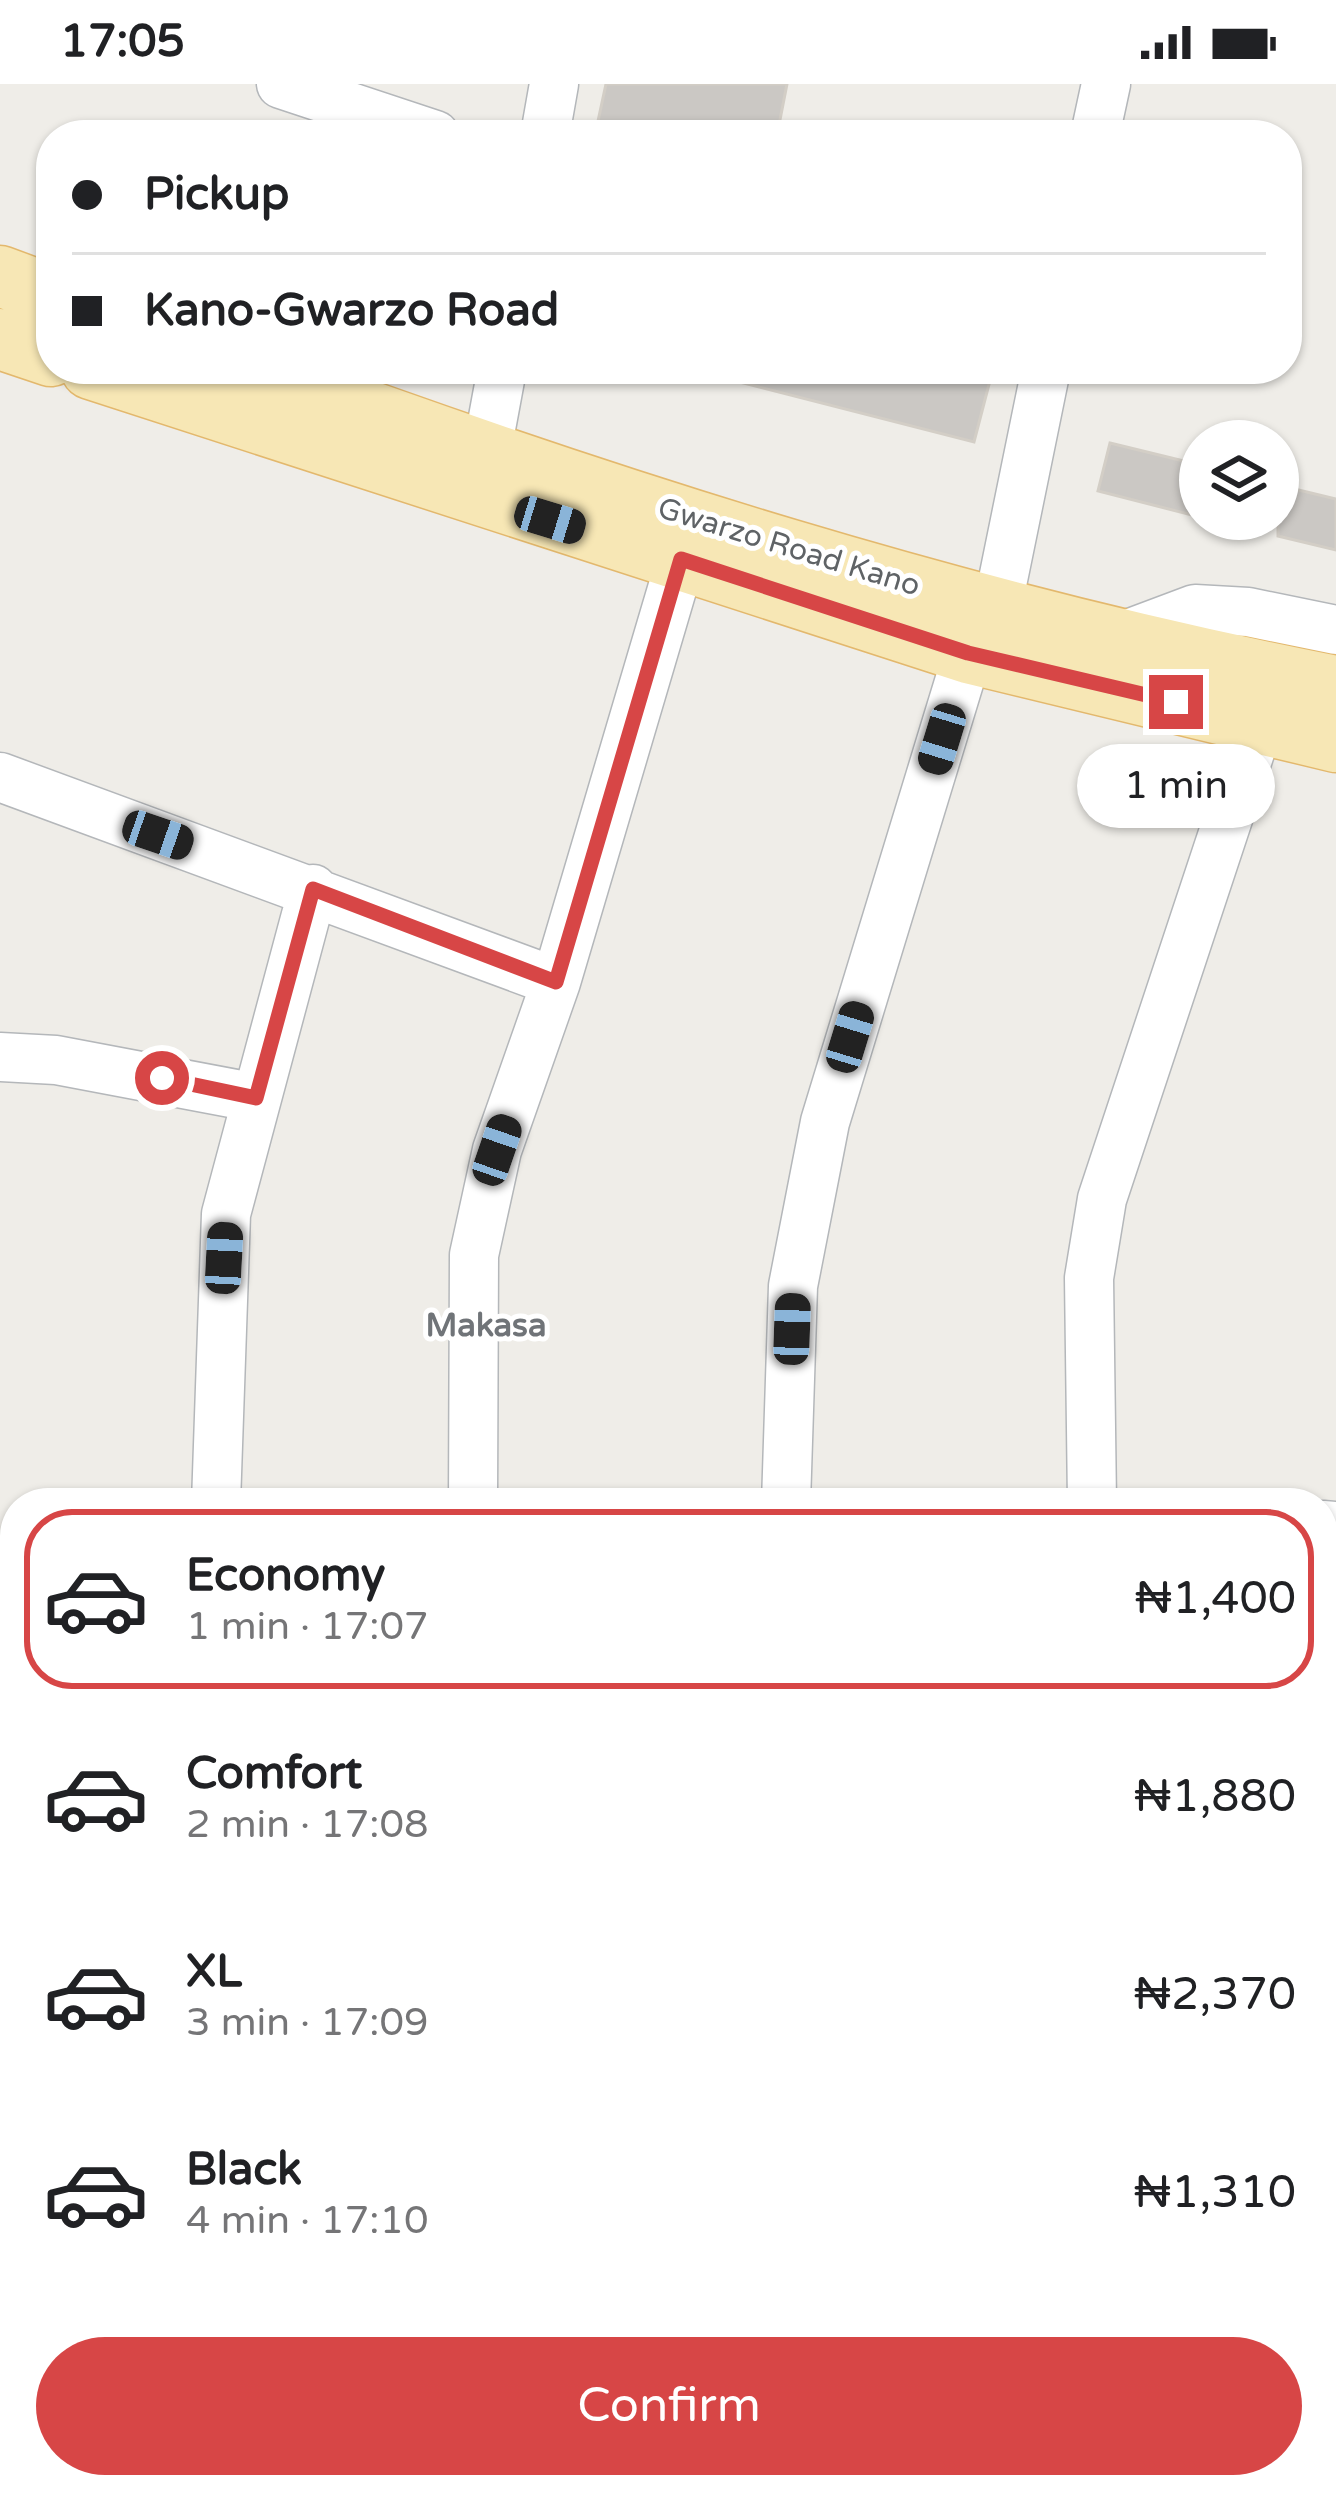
<!DOCTYPE html>
<html lang="en">
<head>
<meta charset="utf-8">
<style>
	:root { --surface:#fff; --page:#f2f2f2; --text:#202124; --muted:#757577; --line:#e0e0e0; --accent:#d74646 }
	body { margin:0; font-family:"Varela Round",sans-serif; background:var(--page); color:var(--text); height:100vh; display:flex; flex-direction:column; font-size:45px; white-space:nowrap }
	* { box-sizing:border-box; margin:0 }
	p { font-size:39px; color:var(--muted) }
	.icon { flex:none; width:66px; height:66px; fill:none; stroke:currentColor; stroke-width:2; stroke-linecap:round; stroke-linejoin:round }
	.map { position:relative; flex:1; overflow:hidden }
	.drawer { position:absolute; left:0px; top:1404px; width:1338px; height:1011px; display:flex; flex-direction:column; background:var(--surface); border-radius:48px 48px 0 0; box-shadow:0 3px 9px #0004 }
	.drawer>* { flex:none }
	.guide { position:absolute; left:36px; top:36px; width:1266px; height:264px; border-radius:48px; box-shadow:0 3px 9px #0004; display:grid; align-content:center; height:264px; padding:0 36px; background:var(--surface) }
	.tools { position:absolute; left:1179px; top:336px; display:grid; gap:24px }
	.tools a { display:grid; place-items:center; width:120px; height:120px; border-radius:50%; background:var(--surface); box-shadow:0 3px 9px #0004; font-size:60px }
	.end { position:absolute; width:54px; height:54px; margin:-27px; border:15px solid #d74646; background:#fff; box-shadow:0 0 0 6px #fff }
	.from { border-radius:50% }
	.bubble { position:absolute; height:84px; border-radius:42px; background:var(--surface); box-shadow:0 3px 9px #0004; font-size:39px; font-weight:600; line-height:84px; text-align:center }
	.car { position:absolute; width:36px; height:72px; margin:-36px -18px; border-radius:15px; box-shadow:0 0 9px 3px #0007; background:linear-gradient(#222 24%,#8ab4d8 0 40%,#222 0 76%,#8ab4d8 0 86%,#222 0) }
	.guide b { display:flex; align-items:center; gap:42px; height:114px; font-size:45px }
	.guide b+b { border-top:3px solid var(--line) }
	.guide i { width:30px; height:30px; background:var(--text) }
	ul { padding:21px 0 0; list-style:none }
	li { display:flex; align-items:center; gap:36px; height:180px; margin:0 24px 18px; padding:0 12px; border:6px solid transparent; border-radius:48px }
	li div { flex:1 }
	li b { display:block; font-size:45px }
	li em { font-style:normal; font-weight:600 }
	li.active { border-color:var(--accent) }
	li>.icon { width:108px; height:108px; stroke-width:1.5 }
	.cta { display:flex; gap:24px; margin-top:auto; padding:24px 36px }
	.cta a { flex:1; height:138px; border-radius:72px; background:var(--accent); color:#fff; font-size:48px; font-weight:600; line-height:138px; text-align:center }
	.status { display:flex; justify-content:space-between; align-items:center; height:84px; padding:0 60px; background:var(--surface); direction:ltr }
	.status svg { height:33px; fill:currentColor }
	.map>svg:first-child { display:block }
	.building { fill:#cbc8c4; stroke:#d3cec6; stroke-width:3 }
	.lines { fill:none; stroke-linecap:round; stroke-linejoin:round }
	.minor-casing { stroke:#b4b7ba; stroke-width:51 }
	.major-casing { stroke:#e3b86d; stroke-width:63 }
	.minor { stroke:#fff; stroke-width:48 }
	.major { stroke:#f7e7b5; stroke-width:60 }
	.route { stroke:#d74646; stroke-width:15 }
	.labels { text-anchor:middle; dominant-baseline:central; stroke-width:10; stroke-linejoin:round; paint-order:stroke }
	.street-label { font-size:30px; fill:#5f6366; stroke:#fff }
	.neighbourhood-label { font-size:33px; font-weight:bold; fill:#707478; stroke:#fff }
</style>
</head>
<body>
<div class="status"><b>17:05</b><svg viewBox="0 0 49 12"><path d="M0 12V9h3v3zM5 12V6h3v6zM10 12V3h3v9zM15 12V0h3v12zM26 1h20v11H26zM47 4h2v5h-2z"/></svg></div>
<div class="map">
<svg width="1336" height="2414" viewBox="0 0 1336 2414">
	<rect width="100%" height="100%" fill="#efede8"/>
	<path class="building" d="M606,0H787L777,51H595Z
		M733,285H993L974,358L732,296Z
		M1110,359L1200,381V433L1098,407Z
		M1278,401L1336,415V466L1278,452Z"/>
	<g class="lines">
		<g class="minor-casing">
			<path id="minor" d="M281,0L435,51
				M545,51L554,0
				M1095,51L1106,0
				M487,366L502,285
				M997,525L1046,285
				M1115,555L1195,525L1248,528L1336,546
				M0,693L556,898
				M0,973L56,976L257,1014
				M216,1419L226,1130L313,805
				M473,1419L474,1171L497,1066L556,898L681,475
				M786,1419L793,1202L825,1038L968,569
				M1092,1419L1089,1194L1102,1115L1260,638
				M1323,1441L1336,1442
				M0,1506H15
				M0,1801H15
				M1323,1933L1336,1932
				M1323,2213H1336
				M801,2400V2414
				M479,2414V2400
				M1332,2414L1336,2412"/>
		</g>
		<g class="major-casing">
			<path id="major" d="M0,192L51,211
				M0,255L51,272
				M91,285L968,569L1336,658
				M253,285C606,415 967,530 1336,602"/>
		</g>
		<use href="#minor" class="minor"/>
		<use href="#major" class="major"/>
	</g>
	<g class="lines">
		<path class="route" d="M162,994L256,1014L313,805L556,898L681,475L968,569L1176,618"/>
	</g>
	<g class="labels">
		<g class="street-label">
			<text transform="translate(789 463) rotate(17)">Gwarzo Road Kano</text>
		</g>
		<g class="neighbourhood-label">
			<text x="486" y="1241">Makasa</text>
		</g>
	</g>
</svg>
<div class="tools">
<a><svg class="icon" aria-label="layers" viewBox="0 0 24 24"><path d="M12 4l9 5-9 5-9-5zM3 14l9 5 9-5"/></svg></a>
</div>
<i class="end from" style="left:162px;top:994px"></i>
<i class="end" style="left:1176px;top:618px"></i>
<div class="bubble" style="left:1077px;top:660px;width:198px">1 min</div>
<i class="car" style="left:550px;top:436px;rotate:107deg"></i>
<i class="car" style="left:942px;top:655px;rotate:197deg"></i>
<i class="car" style="left:158px;top:751px;rotate:109deg"></i>
<i class="car" style="left:850px;top:953px;rotate:17deg"></i>
<i class="car" style="left:497px;top:1066px;rotate:19deg"></i>
<i class="car" style="left:224px;top:1174px;rotate:3deg"></i>
<i class="car" style="left:792px;top:1245px;rotate:2deg"></i>
<div class="guide">
<b><i class="from"></i>Pickup</b>
<b><i></i>Kano-Gwarzo Road</b>
</div>
<section class="drawer">
<ul>
<li class="active"><svg class="icon" aria-label="car" viewBox="0 0 24 24"><path d="M5 17H2v-5l4-1 3-4h7l3 4 3 1v5h-3M9 17h6M6 11h13"/><circle cx="7" cy="17" r="2"/><circle cx="17" cy="17" r="2"/></svg><div><b>Economy</b><p>1 min · 17:07</p></div><em>₦1,400</em></li>
<li><svg class="icon" aria-label="car" viewBox="0 0 24 24"><path d="M5 17H2v-5l4-1 3-4h7l3 4 3 1v5h-3M9 17h6M6 11h13"/><circle cx="7" cy="17" r="2"/><circle cx="17" cy="17" r="2"/></svg><div><b>Comfort</b><p>2 min · 17:08</p></div><em>₦1,880</em></li>
<li><svg class="icon" aria-label="car" viewBox="0 0 24 24"><path d="M5 17H2v-5l4-1 3-4h7l3 4 3 1v5h-3M9 17h6M6 11h13"/><circle cx="7" cy="17" r="2"/><circle cx="17" cy="17" r="2"/></svg><div><b>XL</b><p>3 min · 17:09</p></div><em>₦2,370</em></li>
<li><svg class="icon" aria-label="car" viewBox="0 0 24 24"><path d="M5 17H2v-5l4-1 3-4h7l3 4 3 1v5h-3M9 17h6M6 11h13"/><circle cx="7" cy="17" r="2"/><circle cx="17" cy="17" r="2"/></svg><div><b>Black</b><p>4 min · 17:10</p></div><em>₦1,310</em></li>
</ul>
<div class="cta"><a>Confirm</a></div>
</section>
</div>
</body>
</html>
